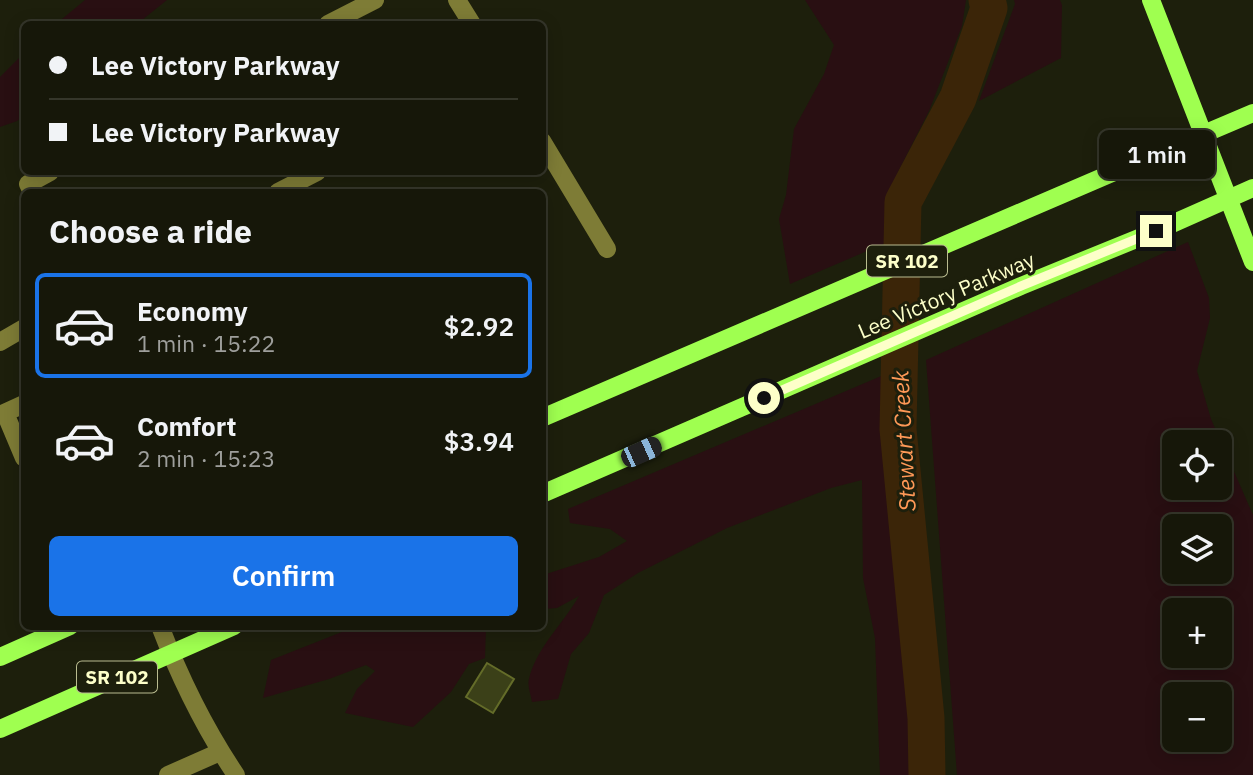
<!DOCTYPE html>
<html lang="en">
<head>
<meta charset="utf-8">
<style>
	:root { --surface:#161709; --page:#1f2012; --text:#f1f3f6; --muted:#9e9f9c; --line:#35362a; --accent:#1a73e8 }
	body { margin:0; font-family:"IBM Plex Sans",sans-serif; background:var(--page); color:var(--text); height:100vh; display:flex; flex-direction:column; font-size:26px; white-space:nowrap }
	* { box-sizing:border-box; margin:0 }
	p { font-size:23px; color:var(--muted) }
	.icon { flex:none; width:38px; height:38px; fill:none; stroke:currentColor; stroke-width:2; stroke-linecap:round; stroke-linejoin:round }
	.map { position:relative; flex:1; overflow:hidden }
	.drawer { position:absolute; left:21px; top:189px; width:525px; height:441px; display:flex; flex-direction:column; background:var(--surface); border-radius:10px; box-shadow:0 4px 18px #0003,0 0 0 2px var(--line) }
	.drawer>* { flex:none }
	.hud { position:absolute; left:21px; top:21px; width:525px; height:154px; border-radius:10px; box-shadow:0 4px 18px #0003,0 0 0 2px var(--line); display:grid; align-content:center; height:154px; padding:0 28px; background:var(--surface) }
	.tools { position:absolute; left:1162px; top:430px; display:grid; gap:14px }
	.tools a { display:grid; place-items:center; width:70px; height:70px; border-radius:10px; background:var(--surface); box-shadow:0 4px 18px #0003,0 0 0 2px var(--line); font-size:35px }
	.end { position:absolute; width:32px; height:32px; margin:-16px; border:9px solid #fdffc9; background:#111; box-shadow:0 0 0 4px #111 }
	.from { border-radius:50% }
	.bubble { position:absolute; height:49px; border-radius:10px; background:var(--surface); box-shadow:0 4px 18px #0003,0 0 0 2px var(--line); font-size:23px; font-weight:600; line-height:49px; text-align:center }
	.car { position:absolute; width:21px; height:42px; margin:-21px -10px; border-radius:9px; box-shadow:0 0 5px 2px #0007; background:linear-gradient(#222 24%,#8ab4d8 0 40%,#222 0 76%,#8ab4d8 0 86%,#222 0) }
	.hud b { display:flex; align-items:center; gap:24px; height:66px; font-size:26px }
	.hud b+b { border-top:2px solid var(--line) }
	.hud i { width:18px; height:18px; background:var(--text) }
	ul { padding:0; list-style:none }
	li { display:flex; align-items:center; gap:21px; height:105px; margin:0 14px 10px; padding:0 14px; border:4px solid transparent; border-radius:10px }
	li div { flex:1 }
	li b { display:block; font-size:26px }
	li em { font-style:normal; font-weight:600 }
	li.on { border-color:var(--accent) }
	li>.icon { width:63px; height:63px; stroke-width:1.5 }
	h2 { padding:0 28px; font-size:32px; line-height:84px }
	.primary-button { display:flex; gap:14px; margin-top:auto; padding:14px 28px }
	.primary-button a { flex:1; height:80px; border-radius:10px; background:var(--accent); color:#fff; font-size:28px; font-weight:600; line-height:80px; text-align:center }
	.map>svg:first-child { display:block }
	.green { fill:#290f12; fill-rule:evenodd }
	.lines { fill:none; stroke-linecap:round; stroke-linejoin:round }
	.river { stroke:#3b2508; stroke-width:37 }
	.building { fill:#3b4018; stroke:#646c29; stroke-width:2 }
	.minor { stroke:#7e7c36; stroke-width:18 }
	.major { stroke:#9fff50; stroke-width:18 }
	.major-bridge { stroke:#9fff50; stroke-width:18 }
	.route { stroke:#fdffc9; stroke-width:9 }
	.labels { text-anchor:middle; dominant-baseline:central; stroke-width:6; stroke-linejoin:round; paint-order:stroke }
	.shield { fill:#1d1f0c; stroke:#babc90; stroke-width:2 }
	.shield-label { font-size:19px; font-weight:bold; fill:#fdffc9 }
	.street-label { font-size:21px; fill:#fdffc9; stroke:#1d1f0c }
	.water-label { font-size:23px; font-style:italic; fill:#ff9957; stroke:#1d1f0c }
</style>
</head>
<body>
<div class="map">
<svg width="1253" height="775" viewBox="0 0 1253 775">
	<rect width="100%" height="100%" fill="#1d1f0c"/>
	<path class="green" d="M85,0H167L137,24H56Z
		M805,0H966L962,26L929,111L897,174L888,242L790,284L779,219L786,195L794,129L824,74L834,45Z
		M1014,0H1060L1062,5L1061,58L979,101L1015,4Z
		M24,53V115L17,121L0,127V77Z
		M1188,242L1209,298L1210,318L1197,371L1211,419L1253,515V775H957L926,360ZM1174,443H1220V488H1174ZM1174,527H1220V572H1174ZM1174,611H1220V656H1174ZM1174,695H1220V740H1174Z
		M886,374L896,572L913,696V775H880L875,638L863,578L862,480L831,488L727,528L638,573L604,595L589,633L571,654L558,699L532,702C531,695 527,686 529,679C536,648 564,623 579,596L557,608L543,609V575L599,557L627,541L610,529L570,523L568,509Z
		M357,626L486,627L485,658L469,664L451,692L413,727L345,713L357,689L375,671L366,665L329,679L263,698L271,660Z"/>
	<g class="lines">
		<path class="river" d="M927,775L926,718L898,429L903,202L958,98L989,8L987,0"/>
	</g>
	<path class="building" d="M487,663L514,679L493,713L466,697Z"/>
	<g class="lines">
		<path class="minor" d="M457,0L472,24
			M328,24L375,0
			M542,141L607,249
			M32,192L28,184L50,172
			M278,192L317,172
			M0,342L24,328
			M5,413L24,458
			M0,415L24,404
			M160,626C180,678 205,729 236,775
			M168,775L220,752"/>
		<path class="major" d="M1151,0L1253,262
			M542,418L1126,167
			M542,494L1021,286L1156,231
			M0,657L70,626
			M0,729L234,626"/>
		<path class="major-bridge" d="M1126,167L1253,113
			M1156,231L1253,188"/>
	</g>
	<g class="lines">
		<path class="route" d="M764,398L1021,286L1156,231"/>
	</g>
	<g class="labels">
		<g class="shield">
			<rect x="867" y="245.5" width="80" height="31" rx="5"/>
			<rect x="77" y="661.5" width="80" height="31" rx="5"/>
		</g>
		<g class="shield-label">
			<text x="907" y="261">SR 102</text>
			<text x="117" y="677">SR 102</text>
		</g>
		<g class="street-label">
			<text transform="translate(946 295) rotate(-23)">Lee Victory Parkway</text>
		</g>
		<g class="water-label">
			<text transform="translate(903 441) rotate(-93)">Stewart Creek</text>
		</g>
	</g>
</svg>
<div class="tools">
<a><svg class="icon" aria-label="locate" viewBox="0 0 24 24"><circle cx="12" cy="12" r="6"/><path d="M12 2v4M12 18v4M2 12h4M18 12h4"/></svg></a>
<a><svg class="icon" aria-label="layers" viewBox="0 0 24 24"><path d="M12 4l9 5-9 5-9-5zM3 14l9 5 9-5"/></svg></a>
<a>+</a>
<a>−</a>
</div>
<i class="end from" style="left:764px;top:398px"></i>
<i class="end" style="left:1156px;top:231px"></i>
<div class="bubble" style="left:1099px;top:130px;width:116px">1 min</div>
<i class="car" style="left:641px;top:452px;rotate:66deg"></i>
<div class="hud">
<b><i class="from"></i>Lee Victory Parkway</b>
<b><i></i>Lee Victory Parkway</b>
</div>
<section class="drawer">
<h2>Choose a ride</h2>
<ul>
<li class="on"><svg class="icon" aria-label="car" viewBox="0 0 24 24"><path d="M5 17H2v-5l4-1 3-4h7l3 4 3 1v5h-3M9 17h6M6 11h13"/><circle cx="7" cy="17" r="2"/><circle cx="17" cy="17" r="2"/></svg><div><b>Economy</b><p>1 min · 15:22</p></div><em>$2.92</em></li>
<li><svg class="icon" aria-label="car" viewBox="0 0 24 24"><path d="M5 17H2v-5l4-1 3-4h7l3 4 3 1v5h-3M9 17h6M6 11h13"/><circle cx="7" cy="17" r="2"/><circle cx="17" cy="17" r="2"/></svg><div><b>Comfort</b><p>2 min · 15:23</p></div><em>$3.94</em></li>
</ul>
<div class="primary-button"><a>Confirm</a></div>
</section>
</div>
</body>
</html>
